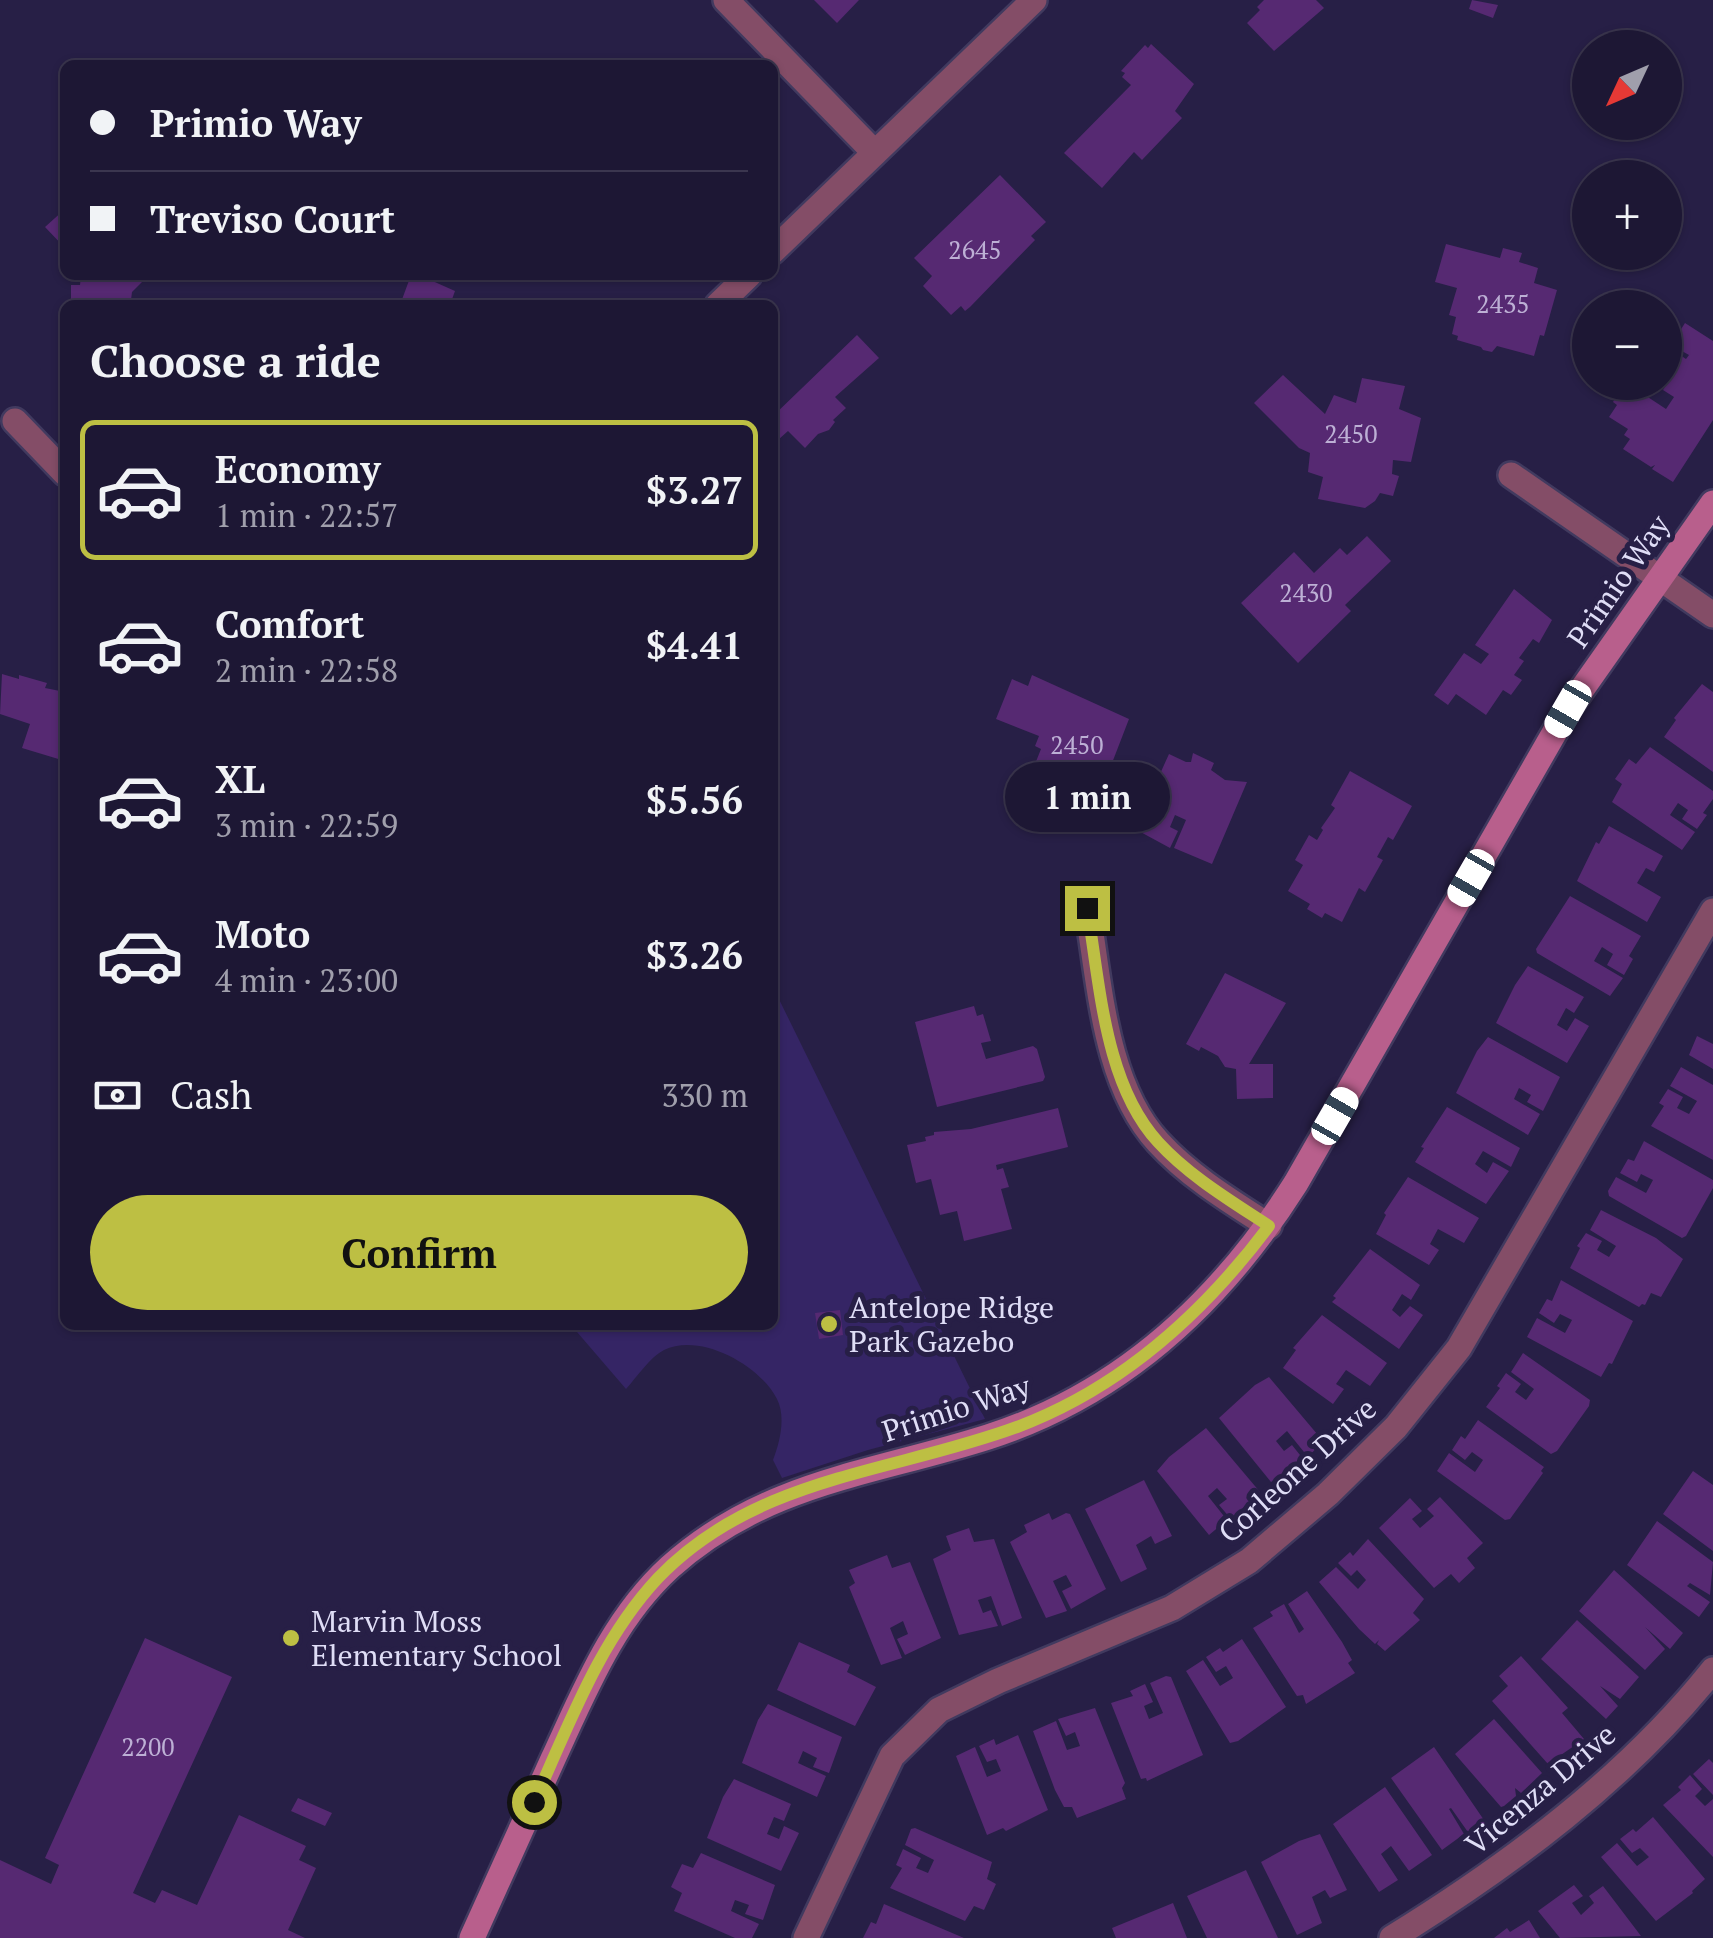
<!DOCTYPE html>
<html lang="en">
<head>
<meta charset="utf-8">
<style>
	:root { --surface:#1d1734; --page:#25203c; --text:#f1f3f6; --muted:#a09fac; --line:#3b364f; --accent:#bdbf43 }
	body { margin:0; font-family:"PT Serif",serif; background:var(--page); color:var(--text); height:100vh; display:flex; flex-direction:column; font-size:38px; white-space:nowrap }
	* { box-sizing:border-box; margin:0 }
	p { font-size:32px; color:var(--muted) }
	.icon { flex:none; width:55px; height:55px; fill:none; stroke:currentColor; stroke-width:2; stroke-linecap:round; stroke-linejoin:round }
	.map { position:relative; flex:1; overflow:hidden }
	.drawer { position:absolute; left:60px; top:300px; width:718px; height:1030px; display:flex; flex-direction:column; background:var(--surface); border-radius:15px; box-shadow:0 2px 8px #0004,0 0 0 2px var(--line) }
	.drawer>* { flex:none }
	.top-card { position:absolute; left:60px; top:60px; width:718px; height:220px; border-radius:15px; box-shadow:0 2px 8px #0004,0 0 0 2px var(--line); display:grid; align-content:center; height:220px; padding:0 30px; background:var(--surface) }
	.needle { width:65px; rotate:226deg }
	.buttons { position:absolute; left:1572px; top:30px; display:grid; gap:20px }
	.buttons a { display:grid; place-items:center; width:110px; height:110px; border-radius:50%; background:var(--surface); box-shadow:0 2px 8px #0004,0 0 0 2px var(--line); font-size:50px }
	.end { position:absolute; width:45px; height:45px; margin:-22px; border:12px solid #bdbf43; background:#111; box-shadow:0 0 0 5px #111 }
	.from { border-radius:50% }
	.bubble { position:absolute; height:70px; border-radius:35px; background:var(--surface); box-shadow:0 2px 8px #0004,0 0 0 2px var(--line); font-size:32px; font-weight:700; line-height:70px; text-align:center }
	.car { position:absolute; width:30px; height:60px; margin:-30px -15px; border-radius:12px; box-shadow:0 0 8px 2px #0007; background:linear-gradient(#fff 24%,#345 0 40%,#fff 0 76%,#345 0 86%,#fff 0) }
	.top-card b { display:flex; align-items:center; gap:35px; height:95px; font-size:38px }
	.top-card b+b { border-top:2px solid var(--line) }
	.top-card i { width:25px; height:25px; background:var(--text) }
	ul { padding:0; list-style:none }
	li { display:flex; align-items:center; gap:30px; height:140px; margin:0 20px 15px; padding:0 10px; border:5px solid transparent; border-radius:15px }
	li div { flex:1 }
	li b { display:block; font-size:38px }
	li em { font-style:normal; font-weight:700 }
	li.selected { border-color:var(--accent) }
	li>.icon { width:90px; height:90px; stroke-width:1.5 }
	h2 { padding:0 30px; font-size:45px; line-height:120px }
	.pay { display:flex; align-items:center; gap:25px; height:110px; padding:0 30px; font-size:38px }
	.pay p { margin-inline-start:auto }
	.button { display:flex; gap:20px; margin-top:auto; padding:20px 30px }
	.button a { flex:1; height:115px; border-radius:60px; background:var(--accent); color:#111; font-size:40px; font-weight:700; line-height:115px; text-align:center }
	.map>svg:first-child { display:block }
	.green { fill:#352565 }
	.building { fill:#562972 }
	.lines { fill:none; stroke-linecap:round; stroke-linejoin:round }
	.street-casing { stroke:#413a5f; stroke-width:30 }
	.secondary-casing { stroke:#413a5f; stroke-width:30 }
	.street { stroke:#844d67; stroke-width:25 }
	.secondary { stroke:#b85f8c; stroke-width:25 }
	.route { stroke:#bdbf43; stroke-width:12 }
	.poi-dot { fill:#bdbf43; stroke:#271f46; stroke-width:4 }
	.labels { text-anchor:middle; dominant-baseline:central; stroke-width:10; stroke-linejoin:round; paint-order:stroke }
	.number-label { font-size:25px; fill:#bdb0d5 }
	.street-label { font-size:30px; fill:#dfddf6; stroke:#271f46 }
	.poi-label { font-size:30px; fill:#dfddf6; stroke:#271f46; text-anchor:start }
</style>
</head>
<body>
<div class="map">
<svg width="1713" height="1938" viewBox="0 0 1713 1938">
	<rect width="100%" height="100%" fill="#271f46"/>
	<path class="green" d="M773,987L985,1419L868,1450L782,1478L773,1460C780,1442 786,1417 777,1399C760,1365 700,1332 664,1350C650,1357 637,1377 626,1389L571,1325H772Z"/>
	<path class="building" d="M814,0H859L837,23Z
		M1264,0H1316L1324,8L1274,51L1247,23L1260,10L1257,7Z
		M1472,0L1498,5L1493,18L1469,9Z
		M1151,44L1194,84L1175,111L1182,118L1142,160L1134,152L1102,188L1064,153L1131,85L1122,77L1125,73L1121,71L1145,45L1148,48Z
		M1000,175L1046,222L1031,236L1035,240L970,307L965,311L961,306L951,315L923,286L932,276L914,258Z
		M65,209V248L45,227Z
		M1446,244L1500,258L1503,248L1522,253L1519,262L1538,268L1534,283L1557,290L1544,336L1540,335L1534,356L1497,346L1492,352L1483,350L1481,347L1457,340L1458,336L1452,334L1456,317L1449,315L1457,288L1435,282Z
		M81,275H149L132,292L131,300L139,305H71V285H80Z
		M411,275H419L455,291L450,305H400Z
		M1685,323L1713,341V420L1673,482L1652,469L1655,465L1651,467L1623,449L1630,439L1624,435L1628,429L1609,417L1617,405L1613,402L1625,382L1666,409L1674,397L1663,390L1668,382L1665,371L1677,353L1686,359L1689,355L1671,345Z
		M857,335L879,358L835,397L846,408L833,420L835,422L829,430L818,434L805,448L788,431L778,440L772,434V417Z
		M1283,375L1325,414L1334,395L1356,403L1362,378L1405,386L1399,409L1421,418L1411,462L1393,460L1392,474L1399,476L1393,496L1380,493L1375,501L1365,508L1318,499L1323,477L1308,472L1310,453L1299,448L1254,403Z
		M1367,536L1391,561L1345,605L1351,611L1298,663L1241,603L1294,552L1314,573L1340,548L1347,555Z
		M1514,589L1552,620L1539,643L1533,639L1519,658L1524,661L1514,675L1522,680L1511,695L1503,690L1486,715L1456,694L1448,705L1434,695L1464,653L1481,664L1489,654L1475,645Z
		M2,674L19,679V675L47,683L45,688L65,692V761L22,748L30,724L0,714Z
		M1032,675L1129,719L1107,776L1100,773L1083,816L1025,789L1041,749L1035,746L1039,736L996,719L1012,679L1028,686Z
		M1702,684L1713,692V772L1664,737L1676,720L1674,718Z
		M1650,747L1713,791V799L1703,813L1707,815L1697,829L1682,819L1688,810L1678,803L1670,815L1695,832L1682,850L1612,802L1622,784L1615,779L1629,759L1636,764Z
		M1193,753L1214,763L1211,770L1225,780L1247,782L1212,864L1174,848L1186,820L1175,815L1170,827L1178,831L1170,848L1135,829L1169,754L1186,762H1191Z
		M1350,771L1412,806L1393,840L1388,837L1377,857L1383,860L1365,892L1359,888L1342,922L1325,913L1322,918L1307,909L1310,904L1288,891L1303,865L1295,860L1309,835L1317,840L1323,830L1321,828L1335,808L1331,805Z
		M1609,826L1663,856L1654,872L1646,868L1637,883L1661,897L1647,922L1577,881L1596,842L1599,844Z
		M1570,896L1641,936L1629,956L1633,959L1624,975L1607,965L1613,954L1602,947L1594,961L1623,978L1610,996L1537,953L1536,949Z
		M1528,966L1584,997L1574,1013L1566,1008L1557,1025L1567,1031L1575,1018L1589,1026L1567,1063L1496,1023L1515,985Z
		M1225,973L1286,1003L1249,1064H1273V1098L1237,1099L1236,1069L1225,1067L1218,1056L1201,1047L1199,1051L1186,1044Z
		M974,1006L977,1016L983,1014L991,1041L981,1043L986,1059L1033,1046L1037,1049L1045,1077L1043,1081L937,1107L915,1022Z
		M1697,1036L1713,1044V1069L1689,1055Z
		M1488,1037L1560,1077L1543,1111L1527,1102L1531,1095L1519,1088L1514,1099L1540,1114L1528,1135L1456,1093L1477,1051Z
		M1681,1067L1713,1085V1160L1651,1126L1664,1106L1659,1103L1668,1089L1683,1097L1677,1108L1689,1114L1697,1101L1670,1086Z
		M1447,1107L1520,1148L1511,1167L1483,1151L1475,1164L1487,1173L1493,1162L1509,1171L1486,1204L1415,1162L1424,1148L1421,1147Z
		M1058,1108L1068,1147L996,1165L997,1170L1003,1168L1009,1187L1001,1189L1012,1229L964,1241L957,1211L940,1215L931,1179L916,1183L907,1145L926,1141L925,1137L934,1135V1132L971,1129Z
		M1644,1141L1713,1180V1188L1686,1236L1682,1238L1609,1196L1608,1191L1616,1177L1646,1193L1653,1180L1641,1174L1637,1182L1620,1173L1628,1159L1634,1161Z
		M1408,1177L1479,1218L1464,1243L1438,1229L1430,1244L1439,1250L1429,1265L1376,1234L1386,1215L1384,1213Z
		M1601,1210L1656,1238L1683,1259L1661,1297L1651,1293L1645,1305L1642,1304L1639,1307L1570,1268L1580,1248L1577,1246L1586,1233L1602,1241L1597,1250L1609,1257L1616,1246L1590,1230Z
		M1370,1249L1420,1285L1411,1300L1402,1294L1392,1310L1400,1317L1410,1306L1423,1315L1399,1349L1332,1302L1336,1298L1333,1296Z
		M1561,1280L1633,1321L1612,1364L1609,1363L1601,1377L1527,1337L1537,1318L1565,1333L1572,1320L1560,1314L1554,1323L1539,1313L1547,1299L1552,1301Z
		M840,1310L843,1335L819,1339L815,1313Z
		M1322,1315L1387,1363L1370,1386L1346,1370L1336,1384L1344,1389L1333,1404L1283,1368L1296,1350L1293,1348Z
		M1523,1353L1590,1400L1589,1406L1557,1451L1551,1454L1486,1407L1500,1388L1497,1386L1506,1373L1521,1384L1515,1392L1526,1400L1534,1389L1511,1372Z
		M1269,1377L1323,1441L1308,1457L1287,1431L1276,1441L1284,1451L1292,1445L1304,1460L1271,1482L1219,1418L1255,1385Z
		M1478,1420L1544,1467L1541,1471L1543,1473L1510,1519L1505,1520L1437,1471L1449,1453L1475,1472L1483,1460L1472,1452L1465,1460L1452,1450L1461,1436L1465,1439Z
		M1206,1428L1260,1492L1231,1519L1219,1505L1227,1499L1217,1488L1208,1496L1227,1520L1209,1535L1157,1471L1169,1457Z
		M1693,1471L1713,1485V1551L1663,1514Z
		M1144,1480L1172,1536L1155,1544L1151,1536L1136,1545L1147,1569L1121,1582L1085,1509Z
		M1440,1497L1483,1543L1467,1558L1475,1568L1459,1583L1451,1574L1434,1588L1379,1528L1410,1498L1422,1511L1412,1519L1420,1528L1434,1516L1427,1509Z
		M1049,1513L1052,1520L1066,1513L1070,1514L1106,1589L1071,1609L1062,1591L1072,1586L1066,1575L1053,1581L1067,1611L1046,1618L1010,1542L1027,1532L1024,1525Z
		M1657,1521L1713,1562L1710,1595L1690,1583L1687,1586L1710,1602L1699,1617L1627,1565Z
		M969,1528L974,1542L994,1539L1022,1618L1002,1626L991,1596L978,1600L983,1613L991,1610L998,1626L959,1635L933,1559L951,1550L946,1536Z
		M1368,1539L1424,1599L1413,1613L1420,1620L1385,1651L1377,1644L1379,1640L1375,1644L1359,1629L1319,1582L1336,1567L1358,1589L1366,1580L1357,1570L1351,1576L1338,1563L1350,1552L1353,1556Z
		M887,1555L892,1568L910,1562L941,1638L905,1655L897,1639L908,1634L903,1621L890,1628L902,1658L881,1665L849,1587L855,1583L849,1570Z
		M1614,1570L1683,1633L1670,1649L1645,1627L1665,1649L1645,1670L1579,1611Z
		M1307,1591L1342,1642L1352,1660L1348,1663L1355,1673L1306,1704L1303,1695L1297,1696L1253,1628L1273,1616L1270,1612L1284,1604L1299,1633L1304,1629L1288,1604Z
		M1577,1620L1639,1677L1620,1699L1600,1686L1618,1706L1606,1719L1541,1659Z
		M145,1638L232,1677L133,1893L155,1903L162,1890L197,1905L239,1815L306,1846L299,1860L316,1868L288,1930L305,1938H0V1860L51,1884L59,1865L45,1858Z
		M1242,1639L1286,1707L1238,1741L1230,1743L1186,1671L1203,1660L1220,1686L1233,1678L1226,1666L1216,1672L1206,1657L1220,1648L1223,1652Z
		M799,1642L850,1665L847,1672L876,1687L855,1726L777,1690Z
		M1521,1656L1568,1708L1562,1713L1584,1739L1548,1764L1492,1701L1508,1686L1499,1676Z
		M1166,1676L1171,1677L1203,1755L1147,1781L1146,1778L1141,1779L1111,1703L1133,1696L1130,1691L1145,1684L1153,1702L1144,1706L1149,1719L1163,1713L1150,1683Z
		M768,1704L842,1737L829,1773L813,1767L817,1758L803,1751L798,1763L826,1776L817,1797L742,1763L758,1720Z
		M1095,1708L1125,1783L1122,1788L1126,1799L1077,1818L1072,1807H1064L1055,1790L1033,1731L1056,1721L1067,1750L1080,1746L1075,1732L1066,1736L1058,1719Z
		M1494,1719L1542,1773L1521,1793L1515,1788L1516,1796L1504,1806L1501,1807L1455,1754Z
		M1018,1735L1048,1810L1006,1831L1003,1828L987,1835L956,1756L975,1747L987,1777L1001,1771L996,1759L987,1762L979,1746L994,1739L996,1745Z
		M1434,1747L1486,1823L1470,1835L1451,1808L1449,1809L1464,1834L1442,1850L1391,1778Z
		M1709,1759L1713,1763V1795L1693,1774Z
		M1690,1775L1702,1789L1695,1796L1705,1806L1713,1799V1857L1663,1805L1681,1790L1678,1787Z
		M734,1779L791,1804L784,1821L774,1817L767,1834L779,1839L784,1826L799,1833L781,1871L707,1838L723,1797Z
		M1385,1787L1432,1855L1409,1871L1391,1846L1381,1854L1398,1880L1379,1892L1333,1824Z
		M298,1798L332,1813L325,1826L291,1811Z
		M1653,1817L1705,1879L1692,1891L1693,1893L1656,1921L1601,1857L1617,1843L1637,1866L1649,1857L1640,1848L1632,1853L1620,1839L1633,1829L1636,1832Z
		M915,1828L992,1862L987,1879L996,1884L984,1910L974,1906L965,1921L890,1888L902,1868L896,1865L903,1849L921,1858L916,1868L928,1873L934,1860L905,1845L911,1829Z
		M1320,1834L1347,1890L1330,1898L1325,1890L1312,1897L1322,1923L1297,1935L1261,1862L1299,1841Z
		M701,1853L775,1885L763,1920L745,1914L749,1905L735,1900L731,1911L759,1924L752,1938H735L674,1911L682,1893L671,1887L682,1864L693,1868Z
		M1246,1870L1278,1938H1207L1187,1896Z
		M1574,1885L1583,1896L1572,1903L1581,1915L1594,1903L1589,1896L1603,1886L1641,1936L1560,1938L1538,1911Z
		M1173,1903L1187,1938H1116L1112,1928Z
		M884,1904L964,1938H863L871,1922L876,1924Z
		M1529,1920L1540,1938H1494L1507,1928L1510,1932Z"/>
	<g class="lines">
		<g class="street-casing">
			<path id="street" d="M726,0L875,153
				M772,252L1034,0
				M718,305L749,275
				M15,421L65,473
				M1511,475L1713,615
				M1087,908C1100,983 1104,1083 1158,1142C1189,1176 1230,1201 1269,1226
				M806,1938L892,1756L939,1710L998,1681L1172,1608L1249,1561L1328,1494L1396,1427L1459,1348L1713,911
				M1392,1938C1510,1865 1626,1779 1713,1670"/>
		</g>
		<g class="secondary-casing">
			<path id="secondary" d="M472,1938C499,1878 526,1819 553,1759C585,1690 613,1619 670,1567C765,1482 872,1474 988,1437C1122,1394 1222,1300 1296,1183L1568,709L1713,503"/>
		</g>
		<use href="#street" class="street"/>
		<use href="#secondary" class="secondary"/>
	</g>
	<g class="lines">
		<path class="route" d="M534,1802C569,1725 599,1641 658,1578C756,1476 893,1473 1017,1427C1121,1388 1203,1314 1269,1226C1231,1201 1189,1176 1158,1142C1104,1083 1100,983 1087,908"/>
	</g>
	<g class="poi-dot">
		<circle cx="829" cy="1324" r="10"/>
		<circle cx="291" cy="1638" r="10"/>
	</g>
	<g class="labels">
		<g class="number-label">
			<text x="975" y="249">2645</text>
			<text x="1503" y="303">2435</text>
			<text x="1351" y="433">2450</text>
			<text x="1306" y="592">2430</text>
			<text x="1077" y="744">2450</text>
			<text x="148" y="1746">2200</text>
		</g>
		<g class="street-label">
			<text transform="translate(1618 581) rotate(-55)">Primio Way</text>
			<text transform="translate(956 1408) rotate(-18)">Primio Way</text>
			<text transform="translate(1297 1470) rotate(-42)">Corleone Drive</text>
			<text transform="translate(1540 1789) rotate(-40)">Vicenza Drive</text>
		</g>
		<g class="poi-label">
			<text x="849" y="1307">Antelope Ridge<tspan x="849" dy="34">Park Gazebo</tspan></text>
			<text x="311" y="1621">Marvin Moss<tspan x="311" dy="34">Elementary School</tspan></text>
		</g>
	</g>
</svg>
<div class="buttons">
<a><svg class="needle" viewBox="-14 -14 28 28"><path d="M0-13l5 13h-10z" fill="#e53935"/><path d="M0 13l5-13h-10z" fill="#a09fac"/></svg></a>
<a>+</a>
<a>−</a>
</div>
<i class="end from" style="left:534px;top:1802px"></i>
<i class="end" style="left:1087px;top:908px"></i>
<div class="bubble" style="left:1005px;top:762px;width:165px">1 min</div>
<i class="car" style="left:1568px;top:709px;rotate:210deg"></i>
<i class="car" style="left:1471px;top:878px;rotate:210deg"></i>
<i class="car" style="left:1335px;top:1116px;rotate:30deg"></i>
<div class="top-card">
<b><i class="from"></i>Primio Way</b>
<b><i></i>Treviso Court</b>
</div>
<section class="drawer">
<h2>Choose a ride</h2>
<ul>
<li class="selected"><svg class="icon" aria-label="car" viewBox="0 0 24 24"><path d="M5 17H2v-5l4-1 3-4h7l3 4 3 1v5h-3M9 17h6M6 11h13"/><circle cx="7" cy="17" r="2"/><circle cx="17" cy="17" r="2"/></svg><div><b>Economy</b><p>1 min · 22:57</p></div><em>$3.27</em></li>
<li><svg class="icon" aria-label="car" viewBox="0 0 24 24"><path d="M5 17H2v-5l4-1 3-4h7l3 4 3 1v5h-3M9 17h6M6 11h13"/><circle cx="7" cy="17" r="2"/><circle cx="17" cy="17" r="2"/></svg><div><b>Comfort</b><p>2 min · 22:58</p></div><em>$4.41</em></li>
<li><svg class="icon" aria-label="car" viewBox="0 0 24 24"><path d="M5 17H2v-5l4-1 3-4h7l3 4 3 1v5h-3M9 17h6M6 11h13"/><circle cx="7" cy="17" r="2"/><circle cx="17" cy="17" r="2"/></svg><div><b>XL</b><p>3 min · 22:59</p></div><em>$5.56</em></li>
<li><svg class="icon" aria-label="car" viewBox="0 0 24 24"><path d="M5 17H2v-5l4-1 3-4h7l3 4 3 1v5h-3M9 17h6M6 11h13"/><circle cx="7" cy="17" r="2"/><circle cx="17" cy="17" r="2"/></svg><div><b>Moto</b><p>4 min · 23:00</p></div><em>$3.26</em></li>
</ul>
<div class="pay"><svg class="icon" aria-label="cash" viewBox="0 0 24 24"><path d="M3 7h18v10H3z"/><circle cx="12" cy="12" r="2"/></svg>Cash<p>330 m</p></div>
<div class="button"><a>Confirm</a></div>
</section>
</div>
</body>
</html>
